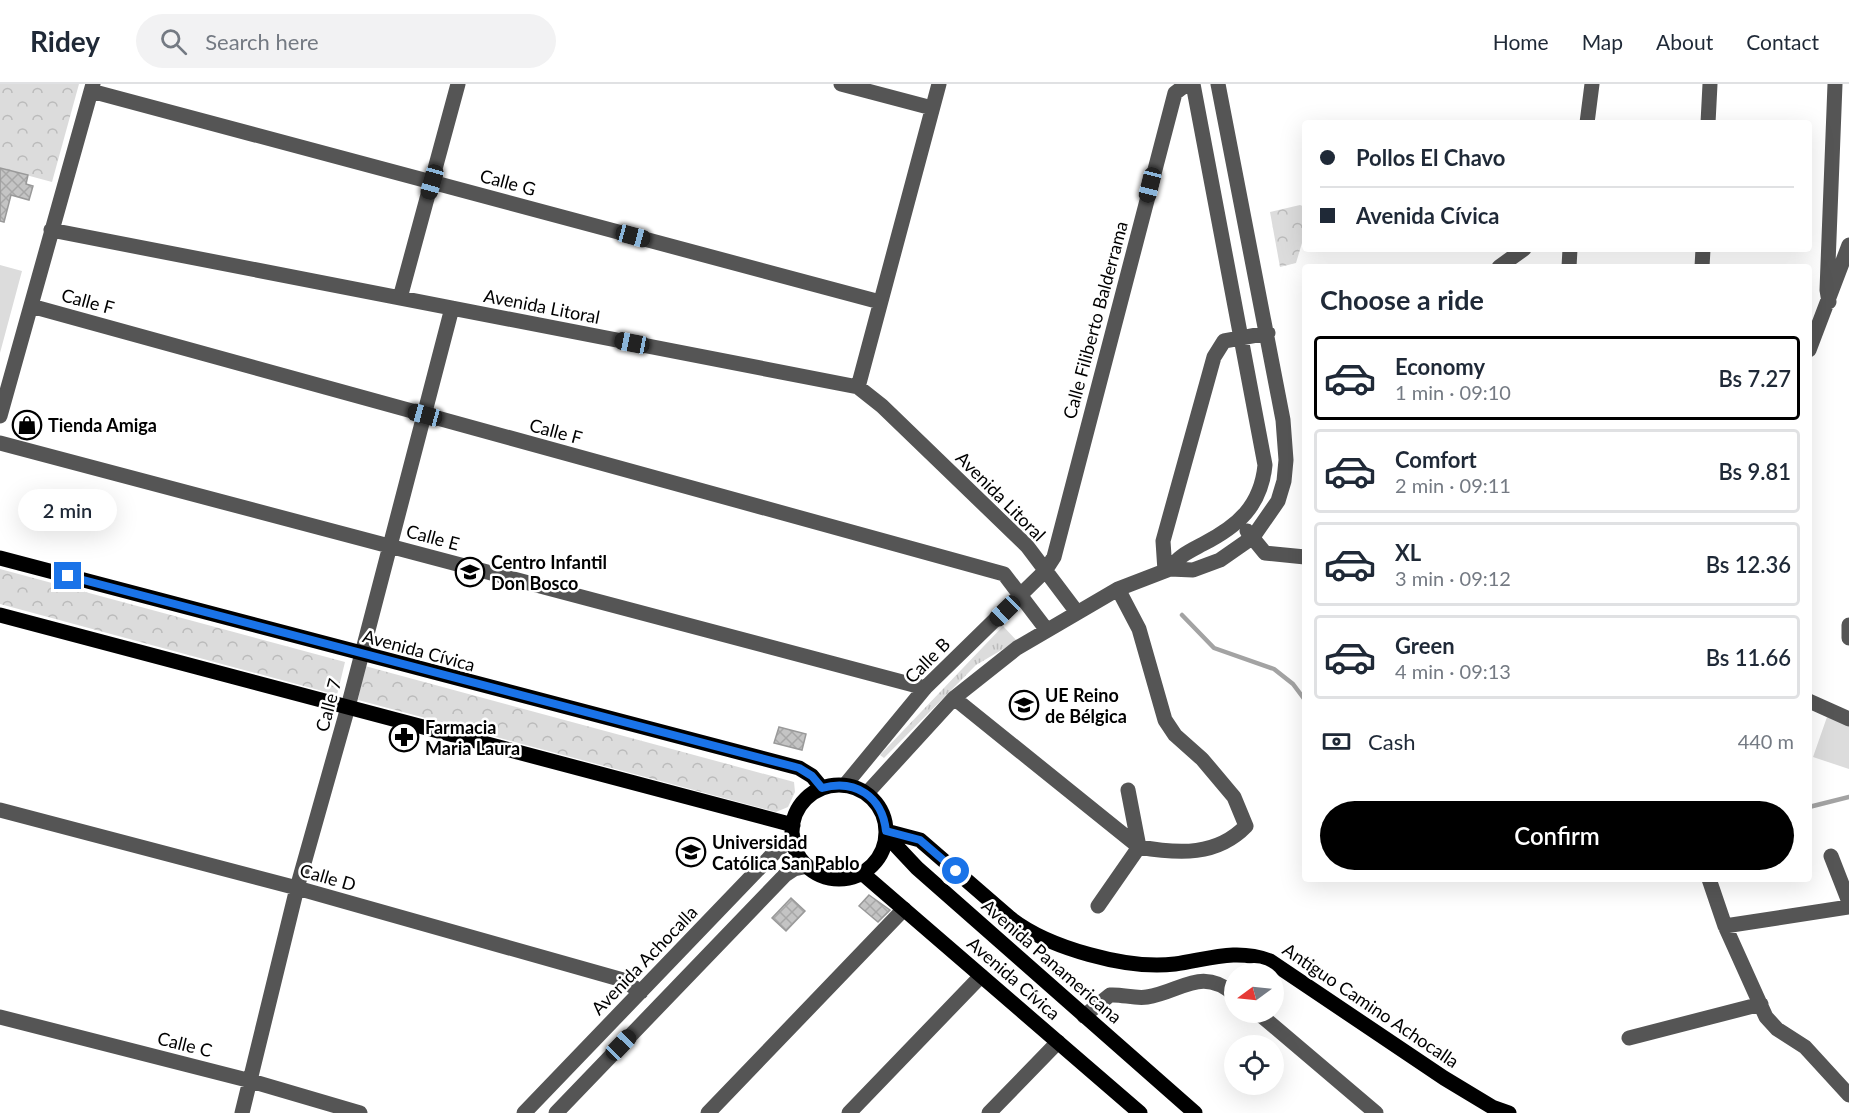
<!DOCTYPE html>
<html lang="en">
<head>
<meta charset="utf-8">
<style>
	:root { --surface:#fff; --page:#f2f2f3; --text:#1f2937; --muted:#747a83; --line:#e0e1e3; --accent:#000 }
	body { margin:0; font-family:Lato,sans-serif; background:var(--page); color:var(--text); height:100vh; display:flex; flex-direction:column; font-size:22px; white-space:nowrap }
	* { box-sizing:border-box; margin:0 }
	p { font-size:20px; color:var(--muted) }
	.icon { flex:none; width:33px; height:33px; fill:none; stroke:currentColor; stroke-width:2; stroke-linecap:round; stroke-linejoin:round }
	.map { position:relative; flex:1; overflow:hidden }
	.drawer { position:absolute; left:1302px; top:180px; width:510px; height:618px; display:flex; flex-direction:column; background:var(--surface); border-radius:6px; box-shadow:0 6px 24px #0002 }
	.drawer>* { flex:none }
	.banner { position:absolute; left:1302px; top:36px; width:510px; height:132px; border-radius:6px; box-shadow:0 6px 24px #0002; display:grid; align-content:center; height:132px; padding:0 18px; background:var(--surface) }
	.needle { width:39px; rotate:255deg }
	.fabs { position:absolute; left:1224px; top:879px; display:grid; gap:12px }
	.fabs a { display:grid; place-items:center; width:60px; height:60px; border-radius:50%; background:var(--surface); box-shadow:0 6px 24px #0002; font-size:30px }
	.end { position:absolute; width:27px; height:27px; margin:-14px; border:8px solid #1a73e8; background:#fff; box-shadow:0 0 0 3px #fff }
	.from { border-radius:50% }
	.bubble { position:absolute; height:42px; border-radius:21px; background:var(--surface); box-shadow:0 6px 24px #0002; font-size:20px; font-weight:600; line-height:42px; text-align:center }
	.car { position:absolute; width:18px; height:36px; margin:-18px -9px; border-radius:8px; box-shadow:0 0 4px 2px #0007; background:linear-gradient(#222 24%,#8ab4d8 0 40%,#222 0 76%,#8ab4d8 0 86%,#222 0) }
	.banner b { display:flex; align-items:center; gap:21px; height:57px; font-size:22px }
	.banner b+b { border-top:2px solid var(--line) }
	.banner i { width:15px; height:15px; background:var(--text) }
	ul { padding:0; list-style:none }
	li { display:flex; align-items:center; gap:18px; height:84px; margin:0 12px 9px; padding:0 6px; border:3px solid var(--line); border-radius:6px }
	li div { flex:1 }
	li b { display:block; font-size:22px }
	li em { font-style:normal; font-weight:600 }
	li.on { border-color:var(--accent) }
	li>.icon { width:54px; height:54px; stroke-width:1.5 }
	h2 { padding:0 18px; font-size:27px; line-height:72px }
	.pay { display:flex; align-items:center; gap:15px; height:66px; padding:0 18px; font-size:22px }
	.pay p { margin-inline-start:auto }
	.button { display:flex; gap:12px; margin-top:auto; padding:12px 18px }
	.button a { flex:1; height:69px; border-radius:36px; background:var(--accent); color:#fff; font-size:24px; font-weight:600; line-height:69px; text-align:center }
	header { display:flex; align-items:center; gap:36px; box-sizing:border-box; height:84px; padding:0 30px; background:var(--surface); border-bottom:2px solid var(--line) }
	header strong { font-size:28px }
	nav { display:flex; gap:33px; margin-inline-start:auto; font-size:21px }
	.search { width:420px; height:54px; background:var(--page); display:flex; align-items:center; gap:15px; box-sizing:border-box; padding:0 21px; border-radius:33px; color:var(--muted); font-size:22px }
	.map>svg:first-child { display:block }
	.grass { fill:url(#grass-tufts) }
	.park { fill:url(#park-crowns) }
	.pitch { fill:#dcdcdc }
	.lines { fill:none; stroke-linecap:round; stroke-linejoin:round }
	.stream { stroke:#a3a3a3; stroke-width:4.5 }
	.building { fill:url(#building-cross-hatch); stroke:#999; stroke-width:1.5 }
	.minor { stroke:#555; stroke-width:15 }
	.major { stroke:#000; stroke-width:15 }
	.route { stroke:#1a73e8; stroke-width:8 }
	.labels { text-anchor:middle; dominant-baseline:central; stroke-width:5; stroke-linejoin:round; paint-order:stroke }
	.street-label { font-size:18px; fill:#000; stroke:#fff }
	.poi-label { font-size:18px; font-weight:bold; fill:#000; stroke:#fff; text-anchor:start }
</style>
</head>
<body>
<header>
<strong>Ridey</strong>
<div class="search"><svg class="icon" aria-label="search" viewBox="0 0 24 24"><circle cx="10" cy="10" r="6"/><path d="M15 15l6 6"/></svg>Search here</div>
<nav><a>Home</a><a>Map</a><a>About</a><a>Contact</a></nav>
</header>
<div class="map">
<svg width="1849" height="1029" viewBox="0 0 1849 1029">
	<defs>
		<pattern id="grass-tufts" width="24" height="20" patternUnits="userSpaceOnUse" patternTransform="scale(1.5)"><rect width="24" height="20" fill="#dcdcdc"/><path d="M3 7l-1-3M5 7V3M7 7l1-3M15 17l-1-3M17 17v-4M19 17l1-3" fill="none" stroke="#bbb"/></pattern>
		<pattern id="park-crowns" width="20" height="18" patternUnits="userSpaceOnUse" patternTransform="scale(1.5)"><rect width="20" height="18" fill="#dcdcdc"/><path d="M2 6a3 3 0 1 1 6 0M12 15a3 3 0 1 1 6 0" fill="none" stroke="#bbb"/></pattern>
		<pattern id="building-cross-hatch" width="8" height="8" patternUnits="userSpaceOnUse" patternTransform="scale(1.5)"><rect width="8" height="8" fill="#c4c4c4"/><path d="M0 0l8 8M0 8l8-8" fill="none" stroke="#a7a7a7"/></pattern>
	</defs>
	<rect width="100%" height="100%" fill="#fff"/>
	<path class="grass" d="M1003,542L1017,557L976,581L884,674L880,671Z"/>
	<path class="park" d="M0,0H79L52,98L0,84Z
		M1300,121L1305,123V149L1296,179L1280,183L1270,128Z
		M0,485L345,578L337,611L0,520Z
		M365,582L794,698L795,708L788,723L776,728L358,616Z"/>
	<path class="pitch" d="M0,181L22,187L0,269Z
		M1827,633L1849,641V685L1813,673Z"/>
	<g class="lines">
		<path class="stream" d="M1182,531L1214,564L1274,585L1293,600L1305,616
			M1809,723L1849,713"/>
	</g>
	<path class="building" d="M0,84L28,91L26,100L33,102L29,116L11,111L4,138L0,137Z
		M779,643L806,650L802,666L774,659Z
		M869,811L890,826L878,838L859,822Z
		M791,814L805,827L786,847L772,834Z"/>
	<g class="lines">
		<path class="minor" d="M841,0L932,24
			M91,7L880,218
			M1587,39L1592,0
			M1708,39L1710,0
			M51,146L858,303L882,322L1027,462L1076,527
			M1499,183L1524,165
			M1569,183L1570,165
			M1702,183L1703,165
			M400,214L458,0
			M1829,218L1827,206L1835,0
			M31,222L1004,490L1046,545
			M1809,266L1849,161
			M858,303L939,0
			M0,332L93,0
			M0,359L925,604
			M1247,447L1265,469L1305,473
			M1170,485C1178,472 1190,467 1203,460C1238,442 1261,422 1265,381L1193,0
			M1165,487L1163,457L1214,273L1224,257L1268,249
			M1849,541V554
			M954,614L1139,763C1179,770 1217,772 1246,742L1234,713L1202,675L1175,651L1165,636L1139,545L1118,505
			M1809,617L1849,635
			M845,701L925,604L1045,487L1054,473L1175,9L1187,0
			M867,709L954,614L1017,564L1118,505L1170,485L1193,486L1220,476L1253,453L1278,417L1284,397L1286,376L1283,336L1218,0
			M0,726L297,804L623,896L641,908
			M1831,772L1849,818
			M1709,795L1725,842L1766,933L1777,945L1805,963L1849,1011
			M1098,822L1139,763L1128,706
			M1725,842L1849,823
			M1257,928L1376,1029
			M1084,932L1110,911C1122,910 1135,915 1147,913C1181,908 1201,882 1234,910
			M0,933L251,997L360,1029
			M1629,954L1761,920
			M242,1029L297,804L348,623L452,224
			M524,1029L771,772L793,753
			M556,1029L785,791L794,785L808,782
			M708,1029L904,825
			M849,1029L981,892
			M989,1029L1058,958"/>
		<path class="major" d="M0,474L799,684L812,692L822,704
			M0,531L793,741
			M792 748a47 47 0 1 1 94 0a47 47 0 1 1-94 0Z
			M886,747L920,756L1010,834C1048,864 1128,886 1175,880C1209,875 1237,864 1270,877L1444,994L1492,1023L1509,1029
			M886,751L917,784L1195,1029
			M862,789L1140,1029"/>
	</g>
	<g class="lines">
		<path class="route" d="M68,492L799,684L812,692L822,704C855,695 882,712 886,747L920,756L956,787"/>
	</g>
	<defs>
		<g id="shop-ring" transform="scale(1.5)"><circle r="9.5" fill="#fff" stroke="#000" stroke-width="1.5"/><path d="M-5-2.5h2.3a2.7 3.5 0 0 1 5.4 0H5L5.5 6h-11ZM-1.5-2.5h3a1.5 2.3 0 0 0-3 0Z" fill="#000"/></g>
		<g id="school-ring" transform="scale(1.5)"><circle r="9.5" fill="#fff" stroke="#000" stroke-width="1.5"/><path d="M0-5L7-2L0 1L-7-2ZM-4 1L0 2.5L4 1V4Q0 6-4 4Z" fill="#000"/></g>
		<g id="pharmacy-ring" transform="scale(1.5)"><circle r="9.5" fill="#fff" stroke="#000" stroke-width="1.5"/><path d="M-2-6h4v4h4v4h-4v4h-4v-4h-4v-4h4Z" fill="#000"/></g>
		<g id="university-ring" transform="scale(1.5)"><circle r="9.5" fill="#fff" stroke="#000" stroke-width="1.5"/><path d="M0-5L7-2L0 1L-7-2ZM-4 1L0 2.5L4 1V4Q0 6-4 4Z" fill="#000"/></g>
	</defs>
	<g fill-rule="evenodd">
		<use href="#shop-ring" x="27" y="341"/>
		<use href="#school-ring" x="470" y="488"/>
		<use href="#school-ring" x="1024" y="621"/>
		<use href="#pharmacy-ring" x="404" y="653"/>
		<use href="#university-ring" x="691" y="768"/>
	</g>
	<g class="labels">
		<g class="street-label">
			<text transform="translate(508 98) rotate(15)">Calle G</text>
			<text transform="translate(88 217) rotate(15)">Calle F</text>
			<text transform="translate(542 222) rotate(11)">Avenida Litoral</text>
			<text transform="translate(1095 236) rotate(-75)">Calle Filiberto Balderrama</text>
			<text transform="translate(556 347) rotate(15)">Calle F</text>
			<text transform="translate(1001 412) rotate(45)">Avenida Litoral</text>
			<text transform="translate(433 453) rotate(15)">Calle E</text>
			<text transform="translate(419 566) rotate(15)">Avenida Cívica</text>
			<text transform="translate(927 576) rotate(-45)">Calle B</text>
			<text transform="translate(328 621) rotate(-75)">Calle 7</text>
			<text transform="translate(328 793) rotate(16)">Calle D</text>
			<text transform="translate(644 876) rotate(-46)">Avenida Achocalla</text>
			<text transform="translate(1052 877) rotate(41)">Avenida Panamericana</text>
			<text transform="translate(1014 894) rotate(41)">Avenida Cívica</text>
			<text transform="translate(1371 921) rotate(34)">Antiguo Camino Achocalla</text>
			<text transform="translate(185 960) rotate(14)">Calle C</text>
		</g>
		<g class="poi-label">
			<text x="48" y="341">Tienda Amiga</text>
			<text x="491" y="478">Centro Infantil<tspan x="491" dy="21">Don Bosco</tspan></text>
			<text x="1045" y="611">UE Reino<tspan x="1045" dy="21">de Bélgica</tspan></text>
			<text x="425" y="643">Farmacia<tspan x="425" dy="21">Maria Laura</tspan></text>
			<text x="712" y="758">Universidad<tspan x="712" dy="21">Católica San Pablo</tspan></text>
		</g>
	</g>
</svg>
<div class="fabs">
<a><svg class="needle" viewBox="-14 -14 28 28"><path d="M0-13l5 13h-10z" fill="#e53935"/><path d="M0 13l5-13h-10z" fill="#747a83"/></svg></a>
<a><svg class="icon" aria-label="locate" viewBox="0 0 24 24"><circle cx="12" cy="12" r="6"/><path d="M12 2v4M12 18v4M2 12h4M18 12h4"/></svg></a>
</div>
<i class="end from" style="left:956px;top:787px"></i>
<i class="end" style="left:68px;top:492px"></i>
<div class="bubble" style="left:18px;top:405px;width:99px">2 min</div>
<i class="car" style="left:432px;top:98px;rotate:196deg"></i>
<i class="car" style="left:1150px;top:101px;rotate:194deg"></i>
<i class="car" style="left:633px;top:152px;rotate:105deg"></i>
<i class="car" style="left:632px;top:259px;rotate:281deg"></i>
<i class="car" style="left:425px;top:331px;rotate:285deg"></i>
<i class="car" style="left:1005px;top:527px;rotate:226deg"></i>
<i class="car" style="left:621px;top:961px;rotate:44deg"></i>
<div class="banner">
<b><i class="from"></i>Pollos El Chavo</b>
<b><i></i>Avenida Cívica</b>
</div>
<section class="drawer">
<h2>Choose a ride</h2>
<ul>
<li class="on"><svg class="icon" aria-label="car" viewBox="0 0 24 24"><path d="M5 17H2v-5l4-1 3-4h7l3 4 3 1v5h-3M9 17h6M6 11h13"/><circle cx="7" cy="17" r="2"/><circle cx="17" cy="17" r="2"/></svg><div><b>Economy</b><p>1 min · 09:10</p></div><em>Bs 7.27</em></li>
<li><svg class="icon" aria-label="car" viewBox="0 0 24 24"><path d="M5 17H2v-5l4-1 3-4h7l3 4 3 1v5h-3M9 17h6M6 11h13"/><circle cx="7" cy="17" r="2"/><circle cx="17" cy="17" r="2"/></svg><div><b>Comfort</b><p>2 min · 09:11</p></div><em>Bs 9.81</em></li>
<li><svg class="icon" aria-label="car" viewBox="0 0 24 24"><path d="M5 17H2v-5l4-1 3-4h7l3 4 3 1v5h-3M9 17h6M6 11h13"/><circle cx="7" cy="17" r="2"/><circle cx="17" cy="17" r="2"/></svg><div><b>XL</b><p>3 min · 09:12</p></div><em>Bs 12.36</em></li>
<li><svg class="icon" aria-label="car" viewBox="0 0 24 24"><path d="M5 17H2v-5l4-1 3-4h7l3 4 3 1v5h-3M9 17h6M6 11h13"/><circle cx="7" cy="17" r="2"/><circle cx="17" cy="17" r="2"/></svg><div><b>Green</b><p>4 min · 09:13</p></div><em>Bs 11.66</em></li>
</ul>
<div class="pay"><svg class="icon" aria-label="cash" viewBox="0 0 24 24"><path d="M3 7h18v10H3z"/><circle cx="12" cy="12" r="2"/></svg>Cash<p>440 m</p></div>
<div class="button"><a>Confirm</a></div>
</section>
</div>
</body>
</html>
